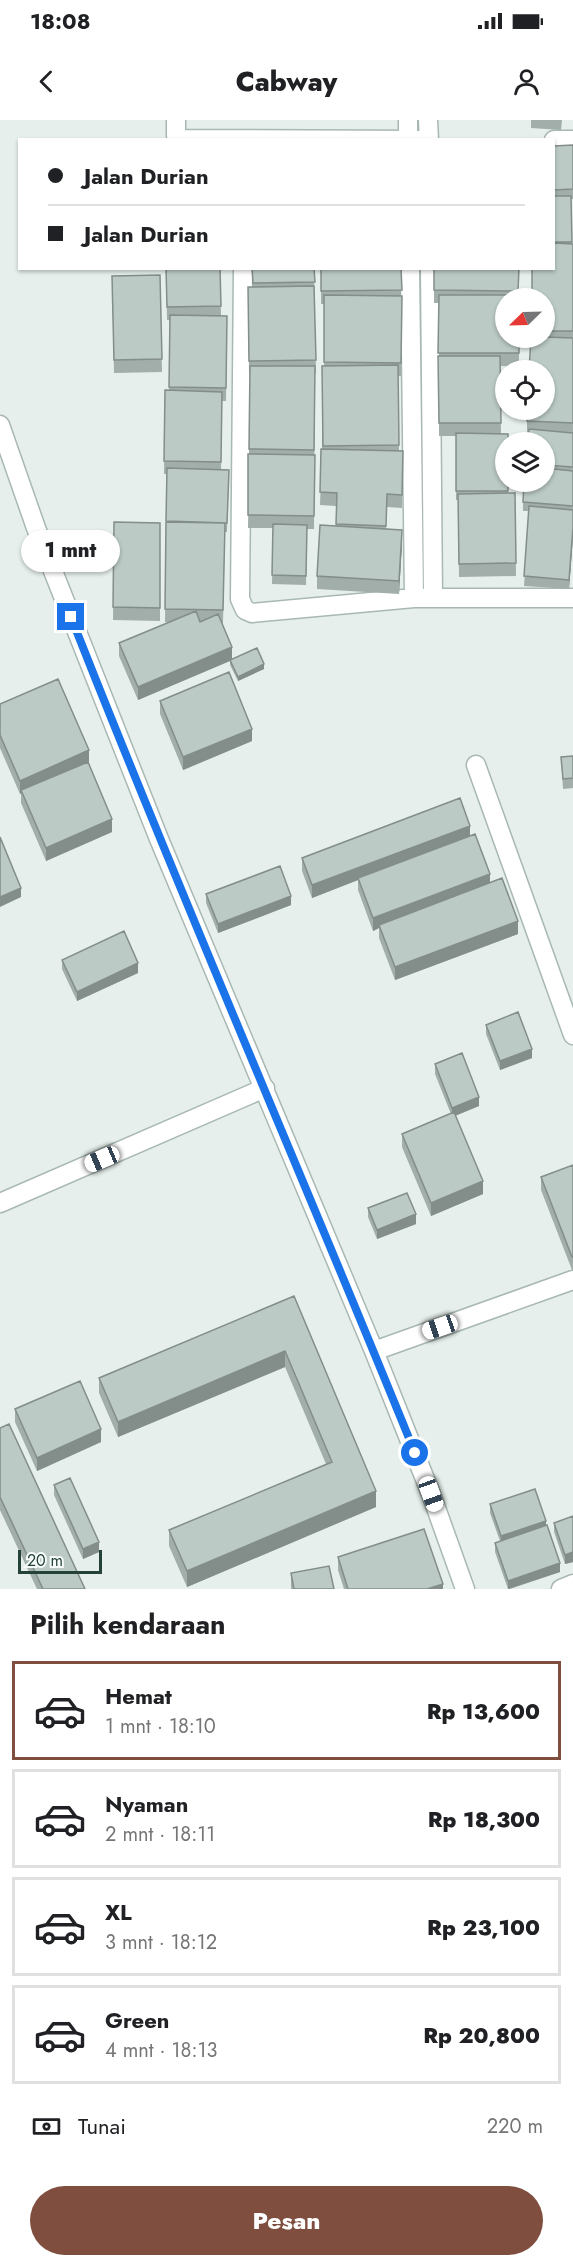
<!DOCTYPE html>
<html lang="id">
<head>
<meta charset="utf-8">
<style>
	:root { --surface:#fff; --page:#f2f2f2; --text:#202124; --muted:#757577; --line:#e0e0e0; --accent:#7f4e3f }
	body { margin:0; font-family:Jost,sans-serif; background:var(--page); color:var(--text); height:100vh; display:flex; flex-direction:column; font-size:22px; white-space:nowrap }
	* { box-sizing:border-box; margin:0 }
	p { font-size:20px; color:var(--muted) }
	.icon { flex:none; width:33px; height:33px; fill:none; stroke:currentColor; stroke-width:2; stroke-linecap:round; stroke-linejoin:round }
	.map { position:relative; height:1469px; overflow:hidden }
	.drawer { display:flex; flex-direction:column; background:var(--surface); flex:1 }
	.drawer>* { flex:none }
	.hud { position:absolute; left:18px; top:18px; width:537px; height:132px; border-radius:0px; box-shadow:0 2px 4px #0004; display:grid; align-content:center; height:132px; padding:0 30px; background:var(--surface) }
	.needle { width:39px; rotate:247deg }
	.buttons { position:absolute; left:495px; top:168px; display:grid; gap:12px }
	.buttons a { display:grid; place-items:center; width:60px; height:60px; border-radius:50%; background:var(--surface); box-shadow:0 2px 4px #0004; font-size:30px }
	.scale { position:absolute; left:18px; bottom:15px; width:84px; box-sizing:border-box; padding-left:6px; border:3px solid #24423a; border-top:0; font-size:16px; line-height:21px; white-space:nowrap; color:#24423a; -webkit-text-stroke:4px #f7fbf9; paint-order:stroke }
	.end { position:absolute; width:27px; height:27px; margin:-14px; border:8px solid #1a73e8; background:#fff; box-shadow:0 0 0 3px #fff }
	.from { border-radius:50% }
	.bubble { position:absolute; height:42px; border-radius:21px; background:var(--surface); box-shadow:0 2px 4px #0004; font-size:20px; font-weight:800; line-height:42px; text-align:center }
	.car { position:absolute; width:18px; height:36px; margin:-18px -9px; border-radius:8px; box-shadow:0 0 4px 2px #0007; background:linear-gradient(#fff 24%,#345 0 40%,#fff 0 76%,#345 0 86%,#fff 0) }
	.hud b { display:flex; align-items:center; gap:21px; height:57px; font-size:22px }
	.hud b+b { border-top:2px solid var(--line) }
	.hud i { width:15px; height:15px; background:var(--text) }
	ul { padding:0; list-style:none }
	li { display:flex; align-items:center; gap:18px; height:99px; margin:0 12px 9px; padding:0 18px; border:3px solid var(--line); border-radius:0px }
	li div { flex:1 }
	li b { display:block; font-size:22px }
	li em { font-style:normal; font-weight:800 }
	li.on { border-color:var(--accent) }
	li>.icon { width:54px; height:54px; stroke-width:1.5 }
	h2 { padding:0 30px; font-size:27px; line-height:72px }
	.pay { display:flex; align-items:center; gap:15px; height:66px; padding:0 30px; font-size:22px }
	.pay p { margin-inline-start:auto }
	.primary-button { display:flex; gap:12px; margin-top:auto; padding:12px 30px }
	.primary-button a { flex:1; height:69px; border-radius:36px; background:var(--accent); color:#fff; font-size:24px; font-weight:800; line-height:69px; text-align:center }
	.status { display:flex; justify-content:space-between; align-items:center; height:42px; padding:0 30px; background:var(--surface); direction:ltr }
	.status svg { height:16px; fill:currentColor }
	header { display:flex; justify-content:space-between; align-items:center; height:78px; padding:0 30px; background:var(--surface); font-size:27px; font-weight:800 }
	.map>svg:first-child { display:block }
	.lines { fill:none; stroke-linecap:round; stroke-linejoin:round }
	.minor-casing { stroke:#a8b8b2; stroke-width:21 }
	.minor { stroke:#fff; stroke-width:18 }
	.wall { fill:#a1aea9 }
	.shaded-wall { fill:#838d89 }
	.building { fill:#bbcac4; stroke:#838d89; stroke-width:1.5 }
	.route { stroke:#1a73e8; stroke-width:8 }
</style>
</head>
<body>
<div class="status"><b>18:08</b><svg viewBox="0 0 49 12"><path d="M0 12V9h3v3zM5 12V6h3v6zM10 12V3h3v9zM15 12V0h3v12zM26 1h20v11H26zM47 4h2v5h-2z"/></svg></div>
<header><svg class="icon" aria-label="back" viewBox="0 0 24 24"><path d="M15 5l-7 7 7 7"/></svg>Cabway<svg class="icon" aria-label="person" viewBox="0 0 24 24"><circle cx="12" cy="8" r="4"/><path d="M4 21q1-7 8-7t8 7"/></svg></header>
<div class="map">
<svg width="573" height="1469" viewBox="0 0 573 1469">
	<rect width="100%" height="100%" fill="#e6efeb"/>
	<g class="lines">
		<g class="minor-casing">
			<path id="minor" d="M176,0V16L179,19L423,20
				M408,0V20
				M428,0L429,20
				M554,20H573
				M243,148L240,479L245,490L252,493L414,478H573
				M410,148L414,478
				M430,148L433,478
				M0,305L36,408L159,719L374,1231L431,1374L465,1469
				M476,645L573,915
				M0,1083L265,968
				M374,1231L573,1160
				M561,1469L573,1464"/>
		</g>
		<use href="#minor" class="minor"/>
	</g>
	<path class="wall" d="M531,0H562L561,10L531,8Z
		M573,25V79H571L572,124H573V416L569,469L524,466L529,391H523V382L544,362V322L527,314V301L544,218V178L554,148V26Z
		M166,148H220L221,196H227L226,281H222L221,350H229L227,412H225L223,503H221L232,540L264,549L238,561L230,545V541L138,580L119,536V523L170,502H165L167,354H164L165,270H169L170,200H167Z
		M252,148H314L316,253H315L314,409H307L306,465L272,464L273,408H248L250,254H249L248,167H252Z
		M321,148H401V256H398L399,331H403L402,388L387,387L386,409L402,423L399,474L317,469V456L336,406V386L320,385L322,329V246H324V184H321Z
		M434,148H519V246H500L501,314L508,362V373H515L516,456L459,457L458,380H456V316H439V183H434Z
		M160,155L162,252L114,253L112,156Z
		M114,402L160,403V501L113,500Z
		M160,581L252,621L183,650L160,594Z
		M0,584L89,643V644L112,712L46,741L21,683V674H20L0,628Z
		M573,636V668L563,669L561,637Z
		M470,716L490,763L518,814L395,860L379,818V808L373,811L358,770V760L312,778L302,751V738Z
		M206,774L291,785L218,813L206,783Z
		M62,840L138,853L77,881L62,849Z
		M486,905L532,938L500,950L486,914Z
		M435,944L479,986L455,996L483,1074L431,1096L402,1027V1014L451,994L435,954Z
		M573,1045V1150H572L541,1070V1057Z
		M368,1088L416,1104L377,1119L368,1097Z
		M294,1176L376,1387L187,1467L169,1426V1410L326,1344L285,1247L118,1317L99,1273V1258Z
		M15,1289L101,1322L37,1351L15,1302Z
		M0,1308L85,1469H37L0,1390Z
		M54,1365L99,1432L83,1439L54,1375Z
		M490,1384L546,1405L560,1452L510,1469H508L495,1432V1423L500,1421L490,1393Z
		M573,1396V1442L565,1444L554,1412V1403Z
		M338,1437L443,1469H344L338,1450Z
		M291,1453L334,1469H291Z"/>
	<path class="shaded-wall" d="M573,407V416L569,469V460Z
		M402,410V423L399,474V461Z
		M232,527V540L138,580V567Z
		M264,544V549L238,561V557Z
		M252,609V621L183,650V637Z
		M89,630V643L22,673L21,670V674H20V661Z
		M112,699V712L46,741V728Z
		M470,706V718L358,758V760L312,778V765Z
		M490,754V767L379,805V808L373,811V798Z
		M21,768V777L0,787V777Z
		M291,776V785L218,813V804Z
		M518,801V814L395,860V847Z
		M138,843V853L77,881V872Z
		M532,929V938L500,950V941Z
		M479,977V986L452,997V988Z
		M483,1061V1074L431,1096V1083Z
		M416,1094V1104L377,1119V1110Z
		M285,1231V1247L118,1317V1302Z
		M101,1309V1322L37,1351V1338Z
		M376,1371V1387L187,1467V1451Z
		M546,1401V1411L501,1426V1416Z
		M99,1422V1432L83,1439V1429Z
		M573,1432V1442L565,1444V1435Z
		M560,1443V1452L508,1469V1461Z
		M443,1464V1469H427Z"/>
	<path class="building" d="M573,25V69L554,70V26Z
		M554,76H571L572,122H554Z
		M554,123L573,124V211H544V178H532V148H554Z
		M166,148H220L221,186L167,187Z
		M252,148H314L315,162L253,163Z
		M321,148H401L402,170L321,171Z
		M434,148H519L518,171L434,170Z
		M160,155L162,239L114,240L112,156Z
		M314,166L316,240L249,241L248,167Z
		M324,175L402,176L401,243L324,242Z
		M439,175H519V178H506V218H519V233H438Z
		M170,195L227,196L226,268L169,267Z
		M544,217L573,218V303L527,301V290H544V250H529L531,218H544Z
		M438,236H500L501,303H439Z
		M398,245L399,325L323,326L322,246Z
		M250,246H315L314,330L249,329Z
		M165,270L222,272L221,342L164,341Z
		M529,309L573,313V347L544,345V322H528Z
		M456,313L508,314V322H506V362H508V371H456Z
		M321,329L403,331L402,375L387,374L386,406L336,404L337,373L320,372Z
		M248,334L315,335L314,396L248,395Z
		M167,348L229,350L227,403L166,401Z
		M544,348L573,351V386L523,382L524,362H544Z
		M515,373L516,443L459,444L458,374Z
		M529,386L573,390V407L569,460L524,456Z
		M114,402L160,403V488L113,487Z
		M166,402L225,403L223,490L165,489Z
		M273,404L307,405L306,456L272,455Z
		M320,405L402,410L399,461L317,456Z
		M196,491L200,502L218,494L232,527L138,567L119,523Z
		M257,528L264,544L238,557L230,540Z
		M229,552L252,609L183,637L160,581Z
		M58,559L89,630L20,661L0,615V584Z
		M573,636V658L563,659L561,637Z
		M88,642L112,699L46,728L21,670Z
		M460,678L470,706L312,765L302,738Z
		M475,714L490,754L373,798L358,758Z
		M0,717L21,768L0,777Z
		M280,746L291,776L218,804L206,774Z
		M502,758L518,801L395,847L379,805Z
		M124,811L138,843L77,872L62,840Z
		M518,892L532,929L500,941L486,905Z
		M462,933L479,977L452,988L435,944Z
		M454,992L483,1061L431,1083L402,1014Z
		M573,1045V1137H572L541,1057Z
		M407,1073L416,1094L377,1110L368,1088Z
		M294,1176L376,1371L187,1451L169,1410L332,1342L285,1231L118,1302L99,1258Z
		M80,1261L101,1309L37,1338L15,1289Z
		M9,1304L85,1469H43L0,1377V1308Z
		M70,1358L99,1422L83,1429L54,1365Z
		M535,1369L546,1401L501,1416L490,1384Z
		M573,1396V1432L565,1435L554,1403Z
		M547,1405L560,1443L508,1461L495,1423Z
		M424,1409L443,1464L427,1469H348L338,1437Z
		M329,1446L334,1469H294L291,1453Z"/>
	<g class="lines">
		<path class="route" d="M71,497C181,778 302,1054 415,1333"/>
	</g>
</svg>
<div class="buttons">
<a><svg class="needle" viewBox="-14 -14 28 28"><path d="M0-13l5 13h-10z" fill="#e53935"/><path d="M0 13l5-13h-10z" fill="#757577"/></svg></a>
<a><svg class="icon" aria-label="locate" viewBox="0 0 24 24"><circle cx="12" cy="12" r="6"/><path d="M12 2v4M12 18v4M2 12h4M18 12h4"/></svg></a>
<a><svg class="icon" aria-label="layers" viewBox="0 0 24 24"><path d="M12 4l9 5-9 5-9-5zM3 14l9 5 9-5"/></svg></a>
</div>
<div class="scale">20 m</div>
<i class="end from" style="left:415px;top:1333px"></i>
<i class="end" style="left:71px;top:497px"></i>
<div class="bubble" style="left:21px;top:410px;width:99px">1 mnt</div>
<i class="car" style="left:102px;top:1039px;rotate:247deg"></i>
<i class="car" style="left:440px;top:1207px;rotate:251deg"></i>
<i class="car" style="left:431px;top:1374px;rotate:160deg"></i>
<div class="hud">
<b><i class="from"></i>Jalan Durian</b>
<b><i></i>Jalan Durian</b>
</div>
</div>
<section class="drawer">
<h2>Pilih kendaraan</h2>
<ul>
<li class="on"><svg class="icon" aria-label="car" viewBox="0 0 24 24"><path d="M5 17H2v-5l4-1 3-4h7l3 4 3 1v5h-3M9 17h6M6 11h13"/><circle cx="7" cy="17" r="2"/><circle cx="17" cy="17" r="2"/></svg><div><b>Hemat</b><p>1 mnt · 18:10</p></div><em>Rp 13,600</em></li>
<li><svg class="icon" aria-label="car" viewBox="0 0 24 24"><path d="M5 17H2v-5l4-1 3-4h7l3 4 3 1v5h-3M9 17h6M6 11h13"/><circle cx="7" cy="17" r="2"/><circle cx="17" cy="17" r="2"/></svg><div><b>Nyaman</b><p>2 mnt · 18:11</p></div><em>Rp 18,300</em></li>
<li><svg class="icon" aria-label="car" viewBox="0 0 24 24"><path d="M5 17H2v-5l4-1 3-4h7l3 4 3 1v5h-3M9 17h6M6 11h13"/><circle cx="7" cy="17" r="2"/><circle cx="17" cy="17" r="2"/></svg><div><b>XL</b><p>3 mnt · 18:12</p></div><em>Rp 23,100</em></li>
<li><svg class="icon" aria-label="car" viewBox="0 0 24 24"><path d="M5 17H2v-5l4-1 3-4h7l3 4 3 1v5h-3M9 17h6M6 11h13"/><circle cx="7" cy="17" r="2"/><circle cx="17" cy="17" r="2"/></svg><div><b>Green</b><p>4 mnt · 18:13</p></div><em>Rp 20,800</em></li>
</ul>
<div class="pay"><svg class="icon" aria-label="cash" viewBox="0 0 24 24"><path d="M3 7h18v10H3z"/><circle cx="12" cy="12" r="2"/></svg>Tunai<p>220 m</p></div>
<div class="primary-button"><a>Pesan</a></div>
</section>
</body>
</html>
